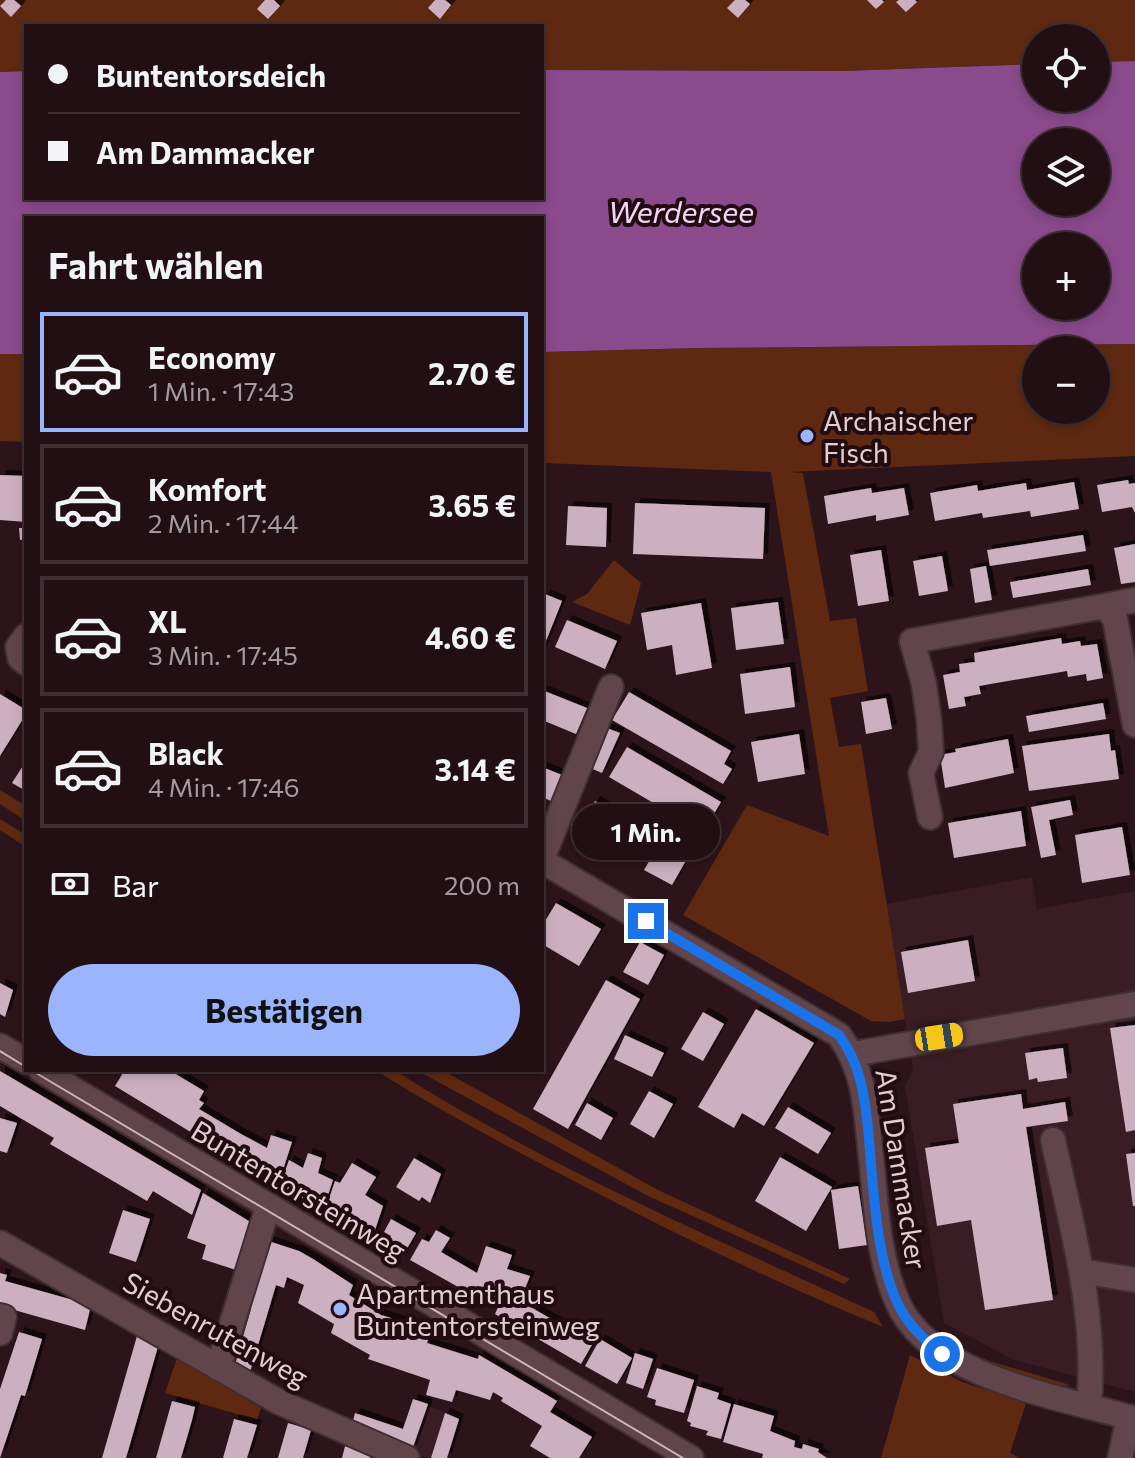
<!DOCTYPE html>
<html lang="de">
<head>
<meta charset="utf-8">
<style>
	:root { --surface:#210f14; --page:#2d1d22; --text:#f1f3f6; --muted:#a29ca0; --line:#3e2f34; --accent:#9ab5fd }
	body { margin:0; font-family:Commissioner,sans-serif; background:var(--page); color:var(--text); height:100vh; display:flex; flex-direction:column; font-size:30px; white-space:nowrap }
	* { box-sizing:border-box; margin:0 }
	p { font-size:26px; color:var(--muted) }
	.icon { flex:none; width:44px; height:44px; fill:none; stroke:currentColor; stroke-width:2; stroke-linecap:round; stroke-linejoin:round }
	.map { position:relative; flex:1; overflow:hidden }
	.side { position:absolute; left:24px; top:216px; width:520px; height:856px; display:flex; flex-direction:column; background:var(--surface); border-radius:0px; box-shadow:0 4px 12px #0003,0 0 0 2px var(--line) }
	.side>* { flex:none }
	.guide { position:absolute; left:24px; top:24px; width:520px; height:176px; border-radius:0px; box-shadow:0 4px 12px #0003,0 0 0 2px var(--line); display:grid; align-content:center; height:176px; padding:0 24px; background:var(--surface) }
	.controls { position:absolute; left:1022px; top:24px; display:grid; gap:16px }
	.controls a { display:grid; place-items:center; width:88px; height:88px; border-radius:50%; background:var(--surface); box-shadow:0 4px 12px #0003,0 0 0 2px var(--line); font-size:40px }
	.end { position:absolute; width:36px; height:36px; margin:-18px; border:10px solid #1a73e8; background:#fff; box-shadow:0 0 0 4px #fff }
	.from { border-radius:50% }
	.bubble { position:absolute; height:56px; border-radius:28px; background:var(--surface); box-shadow:0 4px 12px #0003,0 0 0 2px var(--line); font-size:26px; font-weight:700; line-height:56px; text-align:center }
	.car { position:absolute; width:24px; height:48px; margin:-24px -12px; border-radius:10px; box-shadow:0 0 6px 2px #0007; background:linear-gradient(#f5c518 24%,#345 0 40%,#f5c518 0 76%,#345 0 86%,#f5c518 0) }
	.guide b { display:flex; align-items:center; gap:28px; height:76px; font-size:30px }
	.guide b+b { border-top:2px solid var(--line) }
	.guide i { width:20px; height:20px; background:var(--text) }
	ul { padding:0; list-style:none }
	li { display:flex; align-items:center; gap:24px; height:120px; margin:0 16px 12px; padding:0 8px; border:4px solid var(--line); border-radius:0px }
	li div { flex:1 }
	li b { display:block; font-size:30px }
	li em { font-style:normal; font-weight:700 }
	li.active { border-color:var(--accent) }
	li>.icon { width:72px; height:72px; stroke-width:1.5 }
	h2 { padding:0 24px; font-size:36px; line-height:96px }
	.pay { display:flex; align-items:center; gap:20px; height:88px; padding:0 24px; font-size:30px }
	.pay p { margin-inline-start:auto }
	.primary-button { display:flex; gap:16px; margin-top:auto; padding:16px 24px }
	.primary-button a { flex:1; height:92px; border-radius:48px; background:var(--accent); color:#111; font-size:32px; font-weight:700; line-height:92px; text-align:center }
	.map>svg:first-child { display:block }
	.built { fill:#391c24 }
	.green { fill:#5e2910; fill-rule:evenodd }
	.water { fill:#8a4a8c; fill-rule:evenodd }
	.building { fill:#cdb0bf; filter:url(#shadow) }
	.lines { fill:none; stroke-linecap:round; stroke-linejoin:round }
	.minor-casing { stroke:#402f32; stroke-width:28 }
	.minor { stroke:#61454b; stroke-width:24 }
	.tram { stroke:#cbb9bd; stroke-width:2 }
	.route { stroke:#1a73e8; stroke-width:10 }
	.poi-dot { fill:#9ab5fd; stroke:#220b11; stroke-width:3 }
	.labels { text-anchor:middle; dominant-baseline:central; stroke-width:8; stroke-linejoin:round; paint-order:stroke }
	.poi-label { font-size:28px; fill:#e0cfd2; stroke:#220b11; text-anchor:start }
	.street-label { font-size:28px; fill:#e0cfd2; stroke:#220b11 }
	.water-label { font-size:30px; font-style:italic; fill:#f7d3f7; stroke:#220b11 }
</style>
</head>
<body>
<div class="map">
<svg width="1135" height="1458" viewBox="0 0 1135 1458">
	<defs>
		<filter id="shadow"><feDropShadow dx="5" dy="-5" stdDeviation="0" flood-color="#0009"/></filter>
	</defs>
	<rect width="100%" height="100%" fill="#2c141a"/>
	<path class="built" d="M1032,877L1037,909L1135,891V1392L1014,1360L944,1323L905,1087L913,1069L886,904Z
		M413,1399L459,1419L447,1458H427L397,1446Z"/>
	<path class="green" d="M0,0H1135V61L1096,62V38H1036V64L843,71L542,70V26H26V71L0,72Z
		M1135,344V456L788,472L803,473L830,621L856,618L868,691L830,698L839,747L861,744L905,1019L889,1022L871,1021L683,915L747,805L829,836L771,472L542,463V352L697,348ZM1036,350H1096V410H1036Z
		M0,354H26V442L0,441Z
		M614,560L641,583L630,625L572,602L587,594Z
		M0,790L26,806V821L0,804Z
		M0,819L26,835V847L0,830Z
		M375,1070H394C545,1166 712,1237 874,1312L883,1327C776,1283 671,1232 568,1178C503,1144 437,1109 375,1070Z
		M416,1070H442L658,1190L850,1279L844,1284L648,1196Z
		M950,1349L1070,1385C1040,1392 979,1362 950,1349Z
		M910,1355L962,1382L1026,1403L1010,1453L1020,1458H881Z
		M177,1358L261,1408L257,1420L165,1393Z"/>
	<path class="water" d="M1135,61V344L697,348L542,352V218H26V354H0V72L26,71V198H542V70L843,71L1036,64V98H1096V62ZM1036,142H1096V202H1036ZM1036,246H1096V306H1036Z"/>
	<path class="building" d="M6,0H14L21,6L11,17L0,6Z
		M265,0H274L280,6L268,19L257,9Z
		M435,0H445L451,5L440,19L428,8Z
		M735,0H745L750,4L738,18L727,8Z
		M867,0H882L884,2L876,9Z
		M899,0H915L917,2L906,12L896,2Z
		M0,475L26,476V522L0,520Z
		M1128,480L1129,484L1135,483V513L1132,507L1102,512L1097,485Z
		M1074,482L1079,509L1031,517L1030,511L983,518L982,513L935,521L930,493L977,485L978,491L1026,483L1027,490Z
		M871,488L872,493L904,488L909,515L876,521V515L828,524L824,496Z
		M635,503L765,508L763,559L633,554Z
		M568,506L607,508L606,547L566,545Z
		M19,528H26V539L20,540Z
		M1083,535L1086,551L990,566L987,550Z
		M1135,544V582L1121,584L1114,548Z
		M881,550L889,601L858,606L850,555Z
		M942,556L948,591L919,596L913,561Z
		M986,566L992,600L975,603L970,569Z
		M1088,569L1091,585L1013,598L1010,582Z
		M545,594L562,601L542,651V624L546,614L542,612V603Z
		M778,602L784,644L736,650L731,608Z
		M701,603L712,668L676,675L672,645L647,650L641,613Z
		M567,620L617,641L605,669L555,647Z
		M1061,638L1062,644L1080,641L1081,646L1097,644L1103,678L1087,681L1086,674L1068,677L1067,671L979,686L981,694L964,697L966,706L949,709L943,675L960,672L959,664L975,662L974,653Z
		M790,667L795,707L745,714L740,674Z
		M542,690L587,708L576,734L542,720Z
		M629,692L731,751L724,764L732,769L723,784L612,720Z
		M0,694L26,710V714L0,756Z
		M886,698L892,729L866,734L861,702Z
		M1103,703L1106,719L1029,732L1026,716Z
		M604,727L620,733L602,773L588,767Z
		M799,734L805,774L758,782L751,742Z
		M1109,734L1111,751L1115,750L1119,779L1029,791L1022,746Z
		M1008,739L1014,773L945,788L940,755L956,752L955,749Z
		M627,747L721,802L703,832L609,777Z
		M26,761V791L12,783Z
		M542,767L562,775L551,801L542,797Z
		M1070,800L1073,815L1049,820L1056,855L1041,858L1031,807Z
		M595,801L623,817L603,849L576,833Z
		M1021,811L1026,846L954,858L948,823Z
		M1122,827L1130,875L1082,883L1075,835Z
		M661,841L688,857L672,885L644,870Z
		M556,903L601,929L579,966L542,944V926Z
		M968,940L975,981L908,993L901,952Z
		M640,942L664,955L648,985L623,972Z
		M606,980L640,999L568,1129L533,1109Z
		M0,983L13,990L5,1017L0,1014Z
		M756,1009L814,1043L764,1126L742,1113L734,1128L698,1107Z
		M703,1012L724,1024L703,1061L681,1049Z
		M1135,1025V1130L1126,1132L1110,1028Z
		M625,1035L664,1053L652,1077L614,1059Z
		M1063,1048L1067,1078L1038,1082L1037,1078L1029,1080L1025,1053Z
		M118,1070H169L204,1091L199,1100L204,1103L199,1109L241,1134L267,1148L271,1135L292,1142L278,1185L115,1086L123,1073Z
		M0,1071L201,1190L192,1215L153,1191L147,1201L50,1144L54,1138L0,1106Z
		M649,1091L673,1104L654,1138L630,1124Z
		M1021,1094L1023,1109L1065,1102L1068,1121L1026,1127L1053,1300L985,1310L971,1220L937,1226L925,1148L959,1143L953,1104Z
		M587,1103L613,1118L601,1140L575,1125Z
		M788,1107L831,1133L818,1154L775,1128Z
		M0,1118L17,1123L7,1153L0,1151Z
		M308,1153L322,1158L318,1173L333,1180L323,1210L280,1186L289,1160L303,1168Z
		M1135,1153V1206H1133L1126,1154Z
		M780,1157L832,1187L806,1231L755,1201Z
		M414,1158L441,1174L430,1203L422,1197L419,1201L396,1187Z
		M352,1163L376,1177L365,1195L383,1206L372,1239L325,1211L335,1181L340,1183Z
		M858,1186L867,1245L839,1249L831,1190Z
		M203,1193L252,1223L236,1270L202,1259L206,1245L187,1238Z
		M123,1210L150,1219L136,1262L109,1253Z
		M391,1219L416,1233L402,1257L384,1247L391,1236L384,1232Z
		M436,1230L450,1238L441,1252L477,1273L486,1246L512,1255L507,1269L530,1276L520,1301L593,1343L581,1364L495,1314L499,1305L469,1293L410,1260L422,1239L429,1242Z
		M262,1239L299,1251L313,1259L353,1285L349,1295L381,1315L431,1330L427,1343L478,1359L479,1355L557,1401L550,1412L592,1437L579,1458H550L530,1446L542,1426L501,1401L503,1398L493,1392L490,1400L456,1390L452,1402L426,1395L430,1380L368,1359L370,1355L331,1333L334,1324L298,1303L304,1285L287,1277L284,1288L276,1285L250,1372L234,1368L251,1309L242,1306Z
		M0,1273L7,1275L5,1281L91,1305L85,1330L0,1306Z
		M19,1332L42,1339L25,1396L21,1395L0,1458V1389Z
		M137,1336L159,1343L126,1458H102Z
		M600,1339L632,1358L617,1384L585,1366Z
		M635,1353L653,1359L643,1389L626,1383Z
		M657,1368L694,1380L684,1413L655,1405L656,1400L647,1397Z
		M697,1386L719,1393L717,1399L731,1404L721,1439L706,1435L708,1431L690,1426L691,1423L687,1421Z
		M413,1399L428,1404L412,1450L351,1428L355,1413L403,1429Z
		M172,1401L195,1407L192,1420L181,1458H156Z
		M734,1404L774,1416L770,1431L795,1441L794,1447L802,1449L803,1444L819,1449L818,1452L827,1458H762L763,1454L723,1442Z
		M445,1413L459,1419L447,1458H431Z
		M234,1419L257,1425L247,1458H223Z
		M288,1423L311,1430L303,1458H278Z
		M345,1446L371,1454L370,1458H342Z"/>
	<g class="lines">
		<g class="minor-casing">
			<path id="minor" d="M1105,606L1135,600
				M26,636L18,647L20,658L26,663
				M930,817L921,773L931,752L929,720L924,684L912,641L1105,606L1115,619L1135,725
				M542,859L611,687
				M542,861L839,1035C866,1072 866,1113 871,1157C876,1205 878,1257 897,1301C929,1378 1062,1397 1135,1419
				M0,1046L26,1061
				M853,1054L1135,1004
				M41,1070L691,1458
				M1053,1140C1072,1227 1097,1315 1089,1405
				M0,1243L279,1402L407,1458
				M1081,1271L1135,1280
				M0,1316L4,1317L0,1333
				M218,1368L268,1207
				M1120,1458L1129,1417"/>
		</g>
		<use href="#minor" class="minor"/>
		<path class="tram" d="M0,1051L26,1067
			M31,1070L683,1458"/>
	</g>
	<g class="lines">
		<path class="route" d="M646,921L839,1035C860,1064 864,1092 868,1128C873,1180 875,1257 898,1304C908,1325 924,1340 942,1354"/>
	</g>
	<g class="poi-dot">
		<circle cx="807" cy="436" r="8"/>
		<circle cx="340" cy="1309" r="8"/>
	</g>
	<g class="labels">
		<g class="poi-label">
			<text x="823" y="420">Archaischer<tspan x="823" dy="32">Fisch</tspan></text>
			<text x="356" y="1293">Apartmenthaus<tspan x="356" dy="32">Buntentorsteinweg</tspan></text>
		</g>
		<g class="street-label">
			<text transform="translate(902 1169) rotate(81)">Am Dammacker</text>
			<text transform="translate(299 1190) rotate(31)">Buntentorsteinweg</text>
			<text transform="translate(216 1329) rotate(29)">Siebenrutenweg</text>
		</g>
		<g class="water-label">
			<text x="681" y="210">Werdersee</text>
		</g>
	</g>
</svg>
<div class="controls">
<a><svg class="icon" aria-label="locate" viewBox="0 0 24 24"><circle cx="12" cy="12" r="6"/><path d="M12 2v4M12 18v4M2 12h4M18 12h4"/></svg></a>
<a><svg class="icon" aria-label="layers" viewBox="0 0 24 24"><path d="M12 4l9 5-9 5-9-5zM3 14l9 5 9-5"/></svg></a>
<a>+</a>
<a>−</a>
</div>
<i class="end from" style="left:942px;top:1354px"></i>
<i class="end" style="left:646px;top:921px"></i>
<div class="bubble" style="left:572px;top:804px;width:148px">1 Min.</div>
<i class="car" style="left:939px;top:1037px;rotate:81deg"></i>
<div class="guide">
<b><i class="from"></i>Buntentorsdeich</b>
<b><i></i>Am Dammacker</b>
</div>
<section class="side">
<h2>Fahrt wählen</h2>
<ul>
<li class="active"><svg class="icon" aria-label="car" viewBox="0 0 24 24"><path d="M5 17H2v-5l4-1 3-4h7l3 4 3 1v5h-3M9 17h6M6 11h13"/><circle cx="7" cy="17" r="2"/><circle cx="17" cy="17" r="2"/></svg><div><b>Economy</b><p>1 Min. · 17:43</p></div><em>2.70 €</em></li>
<li><svg class="icon" aria-label="car" viewBox="0 0 24 24"><path d="M5 17H2v-5l4-1 3-4h7l3 4 3 1v5h-3M9 17h6M6 11h13"/><circle cx="7" cy="17" r="2"/><circle cx="17" cy="17" r="2"/></svg><div><b>Komfort</b><p>2 Min. · 17:44</p></div><em>3.65 €</em></li>
<li><svg class="icon" aria-label="car" viewBox="0 0 24 24"><path d="M5 17H2v-5l4-1 3-4h7l3 4 3 1v5h-3M9 17h6M6 11h13"/><circle cx="7" cy="17" r="2"/><circle cx="17" cy="17" r="2"/></svg><div><b>XL</b><p>3 Min. · 17:45</p></div><em>4.60 €</em></li>
<li><svg class="icon" aria-label="car" viewBox="0 0 24 24"><path d="M5 17H2v-5l4-1 3-4h7l3 4 3 1v5h-3M9 17h6M6 11h13"/><circle cx="7" cy="17" r="2"/><circle cx="17" cy="17" r="2"/></svg><div><b>Black</b><p>4 Min. · 17:46</p></div><em>3.14 €</em></li>
</ul>
<div class="pay"><svg class="icon" aria-label="cash" viewBox="0 0 24 24"><path d="M3 7h18v10H3z"/><circle cx="12" cy="12" r="2"/></svg>Bar<p>200 m</p></div>
<div class="primary-button"><a>Bestätigen</a></div>
</section>
</div>
</body>
</html>
